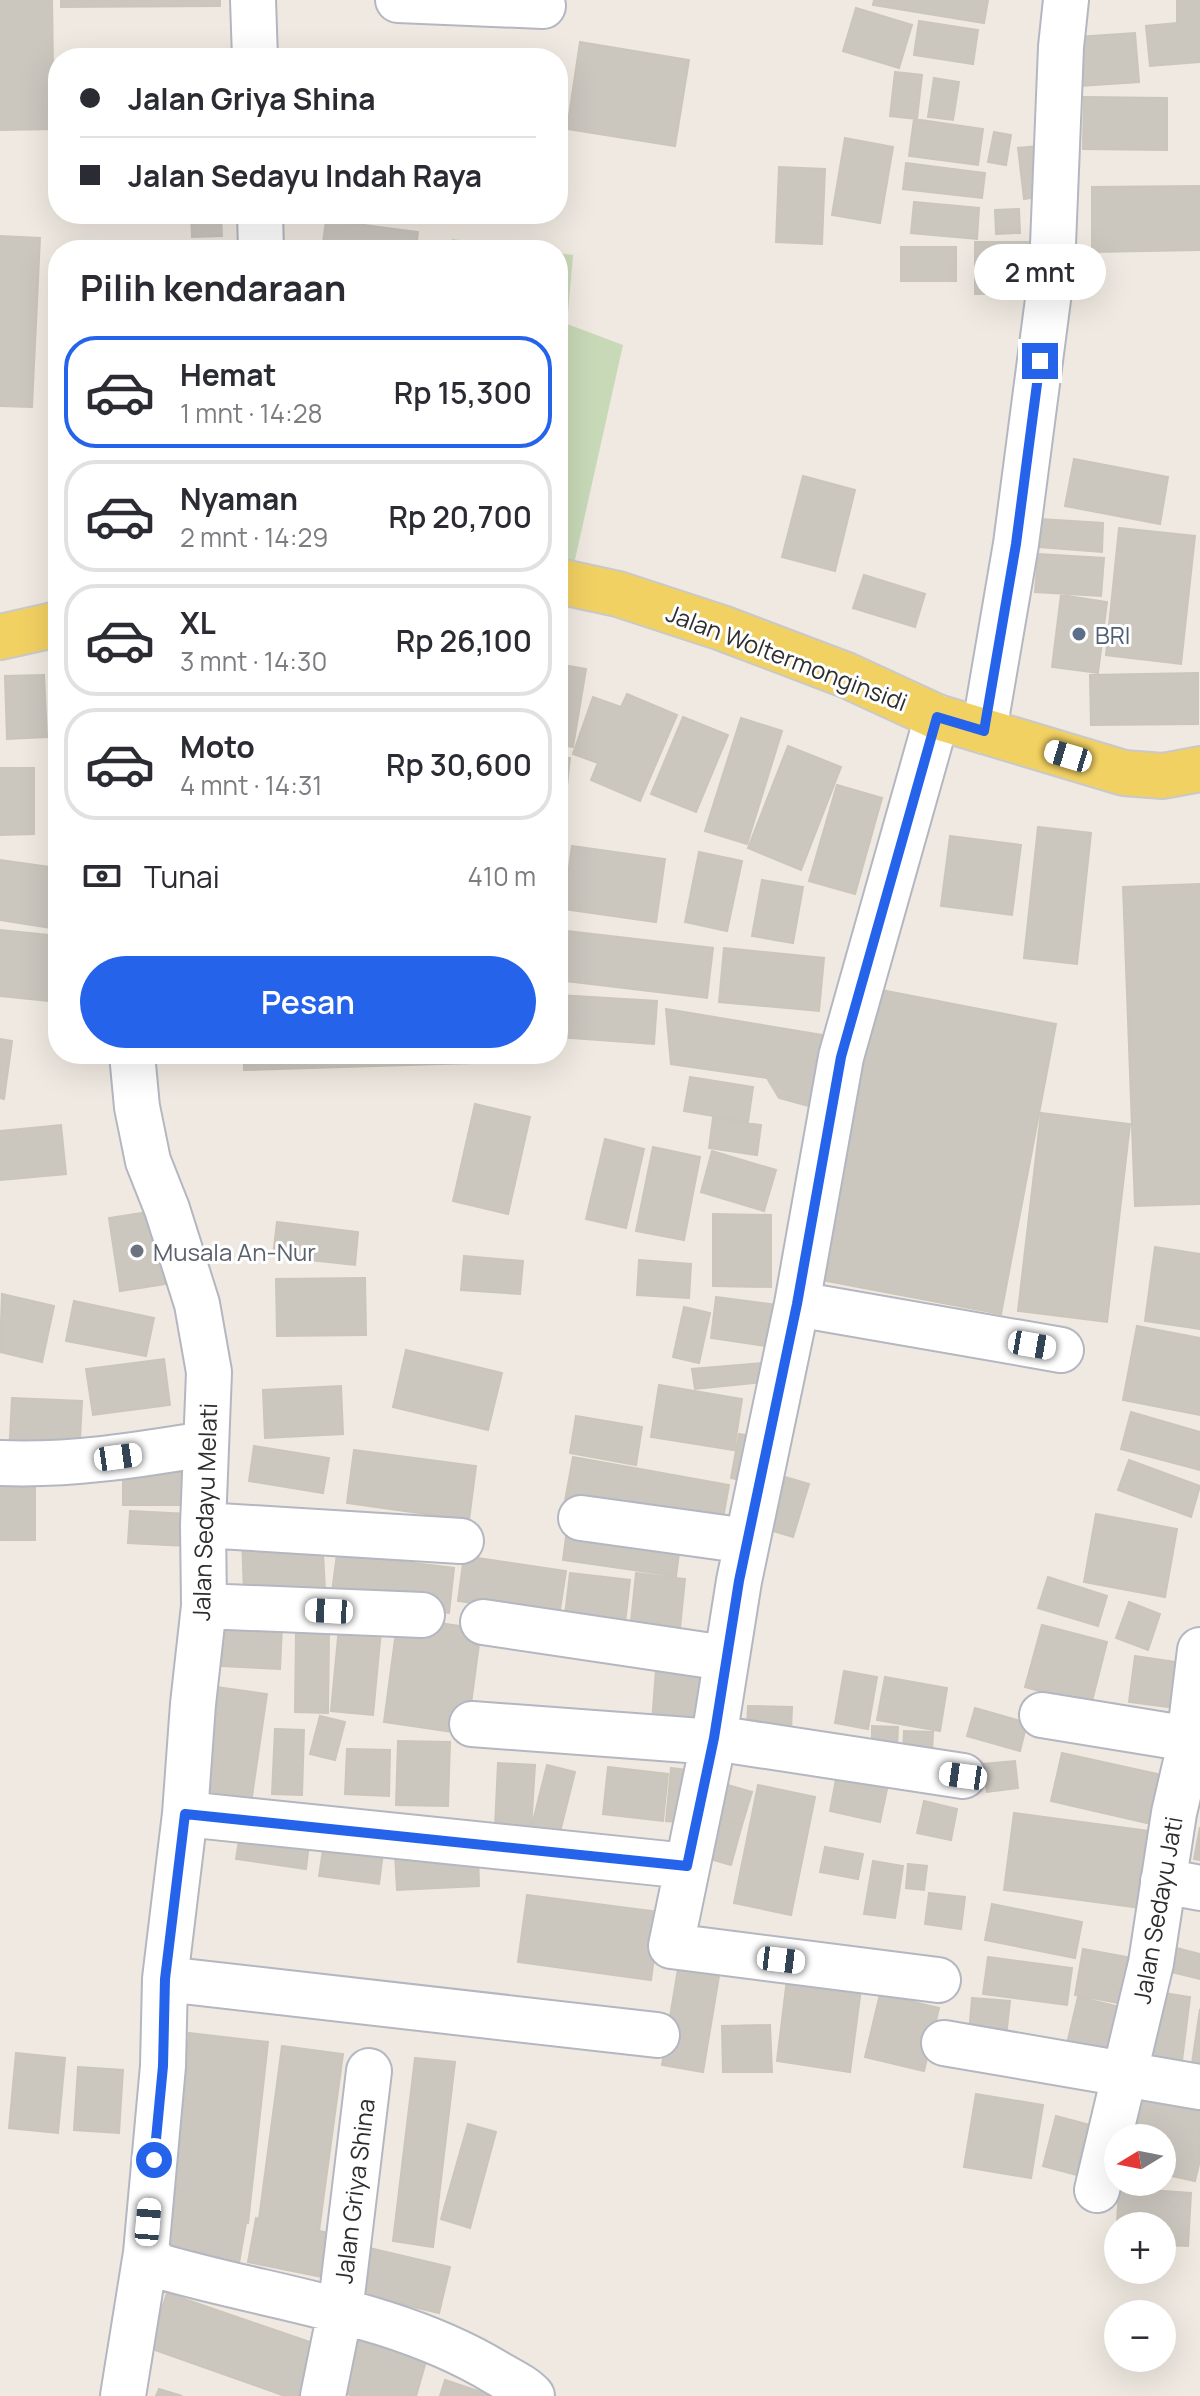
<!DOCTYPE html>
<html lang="id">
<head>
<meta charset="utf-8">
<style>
	:root { --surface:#fff; --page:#f2f2f3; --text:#2b2b33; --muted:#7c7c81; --line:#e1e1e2; --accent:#2563eb }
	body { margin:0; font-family:Manrope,sans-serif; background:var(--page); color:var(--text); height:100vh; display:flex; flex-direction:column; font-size:30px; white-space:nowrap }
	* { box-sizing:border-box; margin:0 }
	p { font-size:26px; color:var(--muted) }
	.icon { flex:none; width:44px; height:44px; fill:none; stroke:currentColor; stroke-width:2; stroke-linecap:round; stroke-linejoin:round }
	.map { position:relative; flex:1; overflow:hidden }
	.details { position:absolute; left:48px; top:240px; width:520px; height:824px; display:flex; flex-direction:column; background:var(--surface); border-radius:32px; box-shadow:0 8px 32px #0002 }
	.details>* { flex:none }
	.banner { position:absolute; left:48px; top:48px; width:520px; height:176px; border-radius:32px; box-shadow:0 8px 32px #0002; display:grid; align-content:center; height:176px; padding:0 32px; background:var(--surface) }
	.needle { width:52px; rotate:260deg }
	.fabs { position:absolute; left:1104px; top:2124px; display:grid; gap:16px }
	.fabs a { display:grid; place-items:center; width:72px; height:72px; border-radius:50%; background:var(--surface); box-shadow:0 8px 32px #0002; font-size:40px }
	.end { position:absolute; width:36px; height:36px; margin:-18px; border:10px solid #2563eb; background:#fff; box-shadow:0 0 0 4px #fff }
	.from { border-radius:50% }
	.bubble { position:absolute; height:56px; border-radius:28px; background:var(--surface); box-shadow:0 8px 32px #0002; font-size:26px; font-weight:600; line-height:56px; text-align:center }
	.car { position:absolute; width:24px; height:48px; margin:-24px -12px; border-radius:10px; box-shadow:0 0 6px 2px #0007; background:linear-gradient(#fff 24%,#345 0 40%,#fff 0 76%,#345 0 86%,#fff 0) }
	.banner b { display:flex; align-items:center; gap:28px; height:76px; font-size:30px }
	.banner b+b { border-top:2px solid var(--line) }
	.banner i { width:20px; height:20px; background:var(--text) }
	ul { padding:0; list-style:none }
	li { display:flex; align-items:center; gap:24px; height:112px; margin:0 16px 12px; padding:0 16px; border:4px solid var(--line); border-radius:32px }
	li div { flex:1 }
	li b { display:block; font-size:30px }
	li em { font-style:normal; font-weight:600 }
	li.current { border-color:var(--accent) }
	li>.icon { width:72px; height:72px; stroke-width:1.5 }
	h2 { padding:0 32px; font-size:36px; line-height:96px }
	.pay { display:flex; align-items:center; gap:20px; height:88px; padding:0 32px; font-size:30px }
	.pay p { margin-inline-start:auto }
	.cta { display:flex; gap:16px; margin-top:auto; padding:16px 32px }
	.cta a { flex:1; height:92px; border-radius:48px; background:var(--accent); color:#fff; font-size:32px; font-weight:600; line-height:92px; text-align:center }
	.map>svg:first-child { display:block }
	.cemetery { fill:#c8d9b8 }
	.building { fill:#cbc7bf; stroke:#cbc5ba; stroke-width:2 }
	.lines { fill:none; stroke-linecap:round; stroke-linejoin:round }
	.minor-casing { stroke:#b4b7c1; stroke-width:48 }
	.major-casing { stroke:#c9c9c9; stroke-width:48 }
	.minor { stroke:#fff; stroke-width:44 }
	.major { stroke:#f2d163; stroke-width:44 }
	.route { stroke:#2563eb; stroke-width:10 }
	.service-dot { fill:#5c6f8a; stroke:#fff; stroke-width:3 }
	.worship-dot { fill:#6b7280; stroke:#fff; stroke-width:3 }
	.labels { text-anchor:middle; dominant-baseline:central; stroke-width:6; stroke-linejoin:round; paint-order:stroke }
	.service-label { font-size:24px; fill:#4e5e75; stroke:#fff; text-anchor:start }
	.street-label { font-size:24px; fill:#2e2e2e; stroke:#fff }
	.worship-label { font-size:24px; fill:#5b616d; stroke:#fff; text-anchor:start }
</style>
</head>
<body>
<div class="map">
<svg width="1200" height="2396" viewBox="0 0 1200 2396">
	<rect width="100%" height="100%" fill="#efe9e1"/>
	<path class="cemetery" d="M452,239L535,250H451Z
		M558,253L573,255L567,324L623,345L572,573L558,570Z"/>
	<path class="building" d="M0,0H52L53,69H58V129L0,130Z
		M61,0H220V6L61,7Z
		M874,0H988L984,23L873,5Z
		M1177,0H1200V62L1150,66L1146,26L1177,23Z
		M856,8L912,25L899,68L843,51Z
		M919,21L978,30L973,64L914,55Z
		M1135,33L1139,82L1080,86L1077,37Z
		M580,42L689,60L675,146L567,129Z
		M345,51L391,58H344Z
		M895,72L922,75L917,119L890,116Z
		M934,78L959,82L953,120L928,117Z
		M1084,97L1167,98V150L1083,149Z
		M914,119L983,129L978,165L909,156Z
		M994,132L1011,135L1006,165L988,162Z
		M845,138L893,147L880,223L832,215Z
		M1037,146L1043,196L1024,199L1018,148Z
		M906,163L985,173L982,198L903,189Z
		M779,167L825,169L822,244L776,242Z
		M1200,186V250L1092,252V187Z
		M914,202L979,208L977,239L911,233Z
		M1019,209L1020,233L996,234L995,210Z
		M191,214H221L222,236L192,237Z
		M326,220L418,232L416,250H322Z
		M0,236L40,238L32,407L0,406Z
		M975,242H1029V293L975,294Z
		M901,247H956V281H901Z
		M55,421H58V513H50Z
		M1074,459L1168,477L1160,524L1065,506Z
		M803,476L855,490L835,571L782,557Z
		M1040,519L1103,523L1102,552L1039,547Z
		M1119,528L1195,536L1181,664L1106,655Z
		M1038,554L1104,558L1101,596L1035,592Z
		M864,575L925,594L915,627L853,608Z
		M1061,595L1107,602L1098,673L1052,667Z
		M558,664L586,669L573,747L558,745Z
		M1198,673V724L1091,725L1090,675Z
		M44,675L47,737L7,739L5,676Z
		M627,694L677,715L640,801L591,780L598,763L573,754L593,697L621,707Z
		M683,717L728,735L696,812L651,794Z
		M741,718L782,731L747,844L705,831Z
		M788,746L841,767L801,870L748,848Z
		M558,756L570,758L558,868Z
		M0,768H34V834L0,835Z
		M837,785L882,798L855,894L809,881Z
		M1038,827L1091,833L1077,964L1024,958Z
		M950,836L1021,845L1012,915L941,906Z
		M572,846L665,859L656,922L563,909Z
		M699,852L742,861L727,931L685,922Z
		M0,860L58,868V929L0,920Z
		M762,880L803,887L793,943L752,936Z
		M1200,884V1204L1135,1206L1123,887Z
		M0,930L58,936V1002L0,996Z
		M558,930L713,948L707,998L558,980Z
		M724,948L824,958L819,1011L719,1002Z
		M871,988L1056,1024L1001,1314L816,1279Z
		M558,995L657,1001L654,1044L558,1037Z
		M666,1009L835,1037L823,1110L779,1098L767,1078L671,1064Z
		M0,1039L12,1041L4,1099L0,1098Z
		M244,1054H473V1063L244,1070Z
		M690,1077L753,1087L748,1122L684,1111Z
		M475,1104L530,1117L508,1214L453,1201Z
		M1041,1113L1130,1124L1107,1322L1018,1311Z
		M713,1118L761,1125L757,1155L709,1148Z
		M61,1125L66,1174L0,1180V1131Z
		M605,1139L644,1149L626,1228L586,1219Z
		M653,1147L700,1157L684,1240L636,1231Z
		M712,1151L776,1170L764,1211L701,1192Z
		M155,1211L166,1284L120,1291L109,1218Z
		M713,1214L771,1215V1287L713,1286Z
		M277,1222L358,1232L355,1265L273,1256Z
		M1155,1247L1200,1254V1329L1145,1321Z
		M464,1256L523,1261L520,1294L461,1290Z
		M639,1260L691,1264L689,1298L637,1295Z
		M365,1278L366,1335L277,1336L276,1279Z
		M2,1294L54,1306L42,1362L0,1352Z
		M716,1297L786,1306L780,1348L711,1338Z
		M74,1301L154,1318L146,1356L66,1341Z
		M684,1307L710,1313L699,1363L673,1357Z
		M1137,1326L1200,1338V1415L1123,1400Z
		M406,1350L502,1373L488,1430L393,1407Z
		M164,1359L170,1405L93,1415L86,1369Z
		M762,1363L764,1382L695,1389L692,1369Z
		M659,1385L742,1399L734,1450L651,1437Z
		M341,1386L343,1434L265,1438L263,1390Z
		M12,1398L82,1401L79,1459L9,1456Z
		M1131,1412L1200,1432V1470L1121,1449Z
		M576,1416L642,1427L636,1465L570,1453Z
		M739,1434L759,1437L750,1482L731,1478Z
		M254,1446L329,1458L323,1493L249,1481Z
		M354,1450L476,1466L469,1520L347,1503Z
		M573,1457L729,1485L721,1529L565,1501Z
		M1129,1460L1200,1486L1191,1517L1118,1490Z
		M123,1471L183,1472V1505H123Z
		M0,1475H35V1540H0Z
		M785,1477L809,1484L793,1537L770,1530Z
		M130,1511L189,1514L187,1546L128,1543Z
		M1096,1514L1177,1529L1165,1597L1084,1582Z
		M568,1522L681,1538L676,1576L563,1560Z
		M322,1534L325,1590L244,1593L242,1537Z
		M337,1554L454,1568L449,1613L331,1599Z
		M464,1556L566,1571L559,1616L458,1601Z
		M570,1573L630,1580L625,1623L565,1615Z
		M636,1573L685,1579L680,1628L631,1622Z
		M1048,1577L1107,1596L1098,1626L1038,1608Z
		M1129,1602L1160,1614L1148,1650L1116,1638Z
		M398,1617L481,1629L467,1734L384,1722Z
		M224,1622L282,1625L280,1669L222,1666Z
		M1042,1625L1107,1642L1091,1705L1025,1687Z
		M339,1627L381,1631L373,1715L331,1711Z
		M296,1633H329L328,1713L295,1712Z
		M1135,1656L1196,1665L1190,1710L1129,1702Z
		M656,1669L704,1673L700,1727L652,1723Z
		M844,1671L877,1677L868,1729L835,1723Z
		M885,1677L947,1688L940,1731L877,1720Z
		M209,1686L267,1694L251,1803L193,1794Z
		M748,1706L792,1707L791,1731L747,1730Z
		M975,1708L1027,1723L1020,1751L967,1736Z
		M320,1716L345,1722L335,1760L310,1754Z
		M872,1726L898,1727L897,1748L872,1747Z
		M275,1729L304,1730L302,1795L272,1794Z
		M904,1731L933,1732L932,1754L903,1753Z
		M398,1741L450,1742L448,1806L396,1805Z
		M347,1749L390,1750L389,1796L345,1794Z
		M1062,1753L1171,1777L1160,1826L1051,1801Z
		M1015,1761L1018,1788L987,1792L983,1764Z
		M498,1763L535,1765L531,1829L495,1827Z
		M547,1765L575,1772L559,1836L531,1829Z
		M608,1767L668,1774L663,1821L603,1814Z
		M671,1768L696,1771L690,1823L666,1821Z
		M836,1779L887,1789L880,1822L830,1811Z
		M724,1784L752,1792L742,1825L715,1817Z
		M758,1785L815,1797L791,1915L734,1903Z
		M924,1801L957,1809L951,1840L917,1833Z
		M1014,1813L1150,1831L1140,1908L1004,1890Z
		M715,1817L742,1825L731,1865L703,1857Z
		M1200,1827V1860L1194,1859Z
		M240,1834L309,1844L306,1869L236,1859Z
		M325,1837L384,1845L379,1884L319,1876Z
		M825,1847L863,1854L858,1879L820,1872Z
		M478,1849L479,1886L397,1890L395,1854Z
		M873,1861L903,1866L895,1918L864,1914Z
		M908,1864L927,1866L924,1890L906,1888Z
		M929,1893L965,1897L961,1929L925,1924Z
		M527,1895L660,1912L651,1980L518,1962Z
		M992,1904L1082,1922L1075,1958L985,1940Z
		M1161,1944L1200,1954V1979L1155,1968Z
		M1083,1949L1132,1958L1124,2004L1075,1995Z
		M988,1957L1072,1968L1067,2005L983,1994Z
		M678,1969L719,1976L703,2072L662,2065Z
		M787,1979L861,1989L850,2072L777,2061Z
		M1151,1991L1190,1997L1182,2061L1144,2056Z
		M880,1994L939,2008L924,2071L865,2057Z
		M1078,1997L1124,2008L1111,2059L1066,2048Z
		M972,1998L1010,2001L1006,2037L969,2034Z
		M1200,2009V2072L1191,2070Z
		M770,2025L772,2072H723L722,2026Z
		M189,2033L268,2042L248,2223H246L237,2274L159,2260L172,2194Z
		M282,2046L343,2054L319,2231L330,2233L322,2277L248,2262L256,2218L259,2219Z
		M16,2053L65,2058L58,2133L9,2128Z
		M415,2058L455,2062L433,2247L393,2241Z
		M78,2067L123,2070L119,2133L74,2130Z
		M976,2094L1043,2105L1031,2178L964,2167Z
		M1139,2099L1200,2111V2160L1195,2181L1162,2174V2138H1131Z
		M1056,2116L1105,2129L1092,2179L1043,2166Z
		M468,2124L496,2132L470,2228L441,2219Z
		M1119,2188L1191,2193L1188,2246L1162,2245V2226H1118V2242H1116Z
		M361,2246L450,2267L439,2313L351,2292Z
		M167,2293L322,2346L304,2396H285L149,2348Z
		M348,2336L427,2358L416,2396H354L333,2390Z
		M445,2380L493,2396H440Z
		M159,2389L182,2396H156Z"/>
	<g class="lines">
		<g class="minor-casing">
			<path id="minor" d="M253,0L255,58
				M398,0L543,6
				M260,214L261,250
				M937,717L841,1057L797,1304L739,1581L714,1738L671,1946L938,1980
				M984,731L1016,544L1052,269L1061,47L1066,0
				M132,1054L137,1107L148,1161L167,1209L197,1304L209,1372L203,1525L204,1606L193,1704L185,1814L165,1979L163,2066L146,2253L159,2266C272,2299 395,2311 497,2373C509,2380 524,2387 532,2396
				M797,1304L1061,1350
				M0,1463C69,1466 138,1455 205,1444
				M581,1518L747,1541
				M203,1525L461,1541
				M204,1606L422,1615
				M483,1622L725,1658
				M1042,1715L1189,1739
				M472,1724L701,1741L714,1738L963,1776
				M185,1814L687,1866
				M1163,1881L1200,1888
				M165,1979L657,2035
				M944,2043L1200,2087
				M1097,2190L1151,1963L1174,1813L1187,1757L1200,1650
				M123,2396L146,2253
				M323,2396L340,2312L369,2071"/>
		</g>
		<g class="major-casing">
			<path id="major" d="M558,581L618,594L722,628L846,675L937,717L1124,773L1163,776L1200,769
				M0,637L58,624"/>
		</g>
		<use href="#minor" class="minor"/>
		<use href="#major" class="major"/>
	</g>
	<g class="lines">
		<path class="route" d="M154,2160L163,2066L165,1979L185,1814L687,1866L714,1738L739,1581L797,1304L841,1057L937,717L984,731L1016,544L1040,361"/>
	</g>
	<circle class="service-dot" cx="1079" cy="634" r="8"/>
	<circle class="worship-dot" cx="137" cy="1251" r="8"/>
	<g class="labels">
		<g class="service-label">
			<text x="1095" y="634">BRI</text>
		</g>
		<g class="street-label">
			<text transform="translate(787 657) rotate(21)">Jalan Woltermonginsidi</text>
			<text transform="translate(204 1512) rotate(-88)">Jalan Sedayu Melati</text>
			<text transform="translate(1157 1910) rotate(-80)">Jalan Sedayu Jati</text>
			<text transform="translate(354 2191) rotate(-83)">Jalan Griya Shina</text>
		</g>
		<g class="worship-label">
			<text x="153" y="1251">Musala An-Nur</text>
		</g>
	</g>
</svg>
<div class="fabs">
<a><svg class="needle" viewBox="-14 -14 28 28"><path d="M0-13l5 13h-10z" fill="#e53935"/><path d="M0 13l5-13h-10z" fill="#7c7c81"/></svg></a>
<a>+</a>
<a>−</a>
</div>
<i class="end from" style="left:154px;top:2160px"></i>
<i class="end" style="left:1040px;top:361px"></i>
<div class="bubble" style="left:974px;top:244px;width:132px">2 mnt</div>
<i class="car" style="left:1068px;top:756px;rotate:287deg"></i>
<i class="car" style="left:1032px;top:1345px;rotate:100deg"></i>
<i class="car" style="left:118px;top:1457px;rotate:82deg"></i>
<i class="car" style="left:329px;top:1611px;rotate:273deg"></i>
<i class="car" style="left:963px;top:1776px;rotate:278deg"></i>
<i class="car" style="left:781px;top:1960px;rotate:97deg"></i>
<i class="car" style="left:148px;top:2222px;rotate:5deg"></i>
<div class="banner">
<b><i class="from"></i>Jalan Griya Shina</b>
<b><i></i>Jalan Sedayu Indah Raya</b>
</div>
<section class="details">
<h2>Pilih kendaraan</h2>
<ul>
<li class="current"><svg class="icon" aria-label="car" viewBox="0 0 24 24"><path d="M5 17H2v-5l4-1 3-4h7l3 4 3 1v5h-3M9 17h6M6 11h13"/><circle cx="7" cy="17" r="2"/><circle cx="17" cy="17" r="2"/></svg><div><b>Hemat</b><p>1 mnt · 14:28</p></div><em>Rp 15,300</em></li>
<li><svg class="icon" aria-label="car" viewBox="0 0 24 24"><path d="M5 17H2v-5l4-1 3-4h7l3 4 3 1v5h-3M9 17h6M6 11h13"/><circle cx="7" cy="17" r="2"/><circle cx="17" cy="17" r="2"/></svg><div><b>Nyaman</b><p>2 mnt · 14:29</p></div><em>Rp 20,700</em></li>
<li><svg class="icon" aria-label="car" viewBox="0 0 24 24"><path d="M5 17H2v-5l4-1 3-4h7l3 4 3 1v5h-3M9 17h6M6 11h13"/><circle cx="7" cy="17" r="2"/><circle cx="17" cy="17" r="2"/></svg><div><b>XL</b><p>3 mnt · 14:30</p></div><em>Rp 26,100</em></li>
<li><svg class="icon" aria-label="car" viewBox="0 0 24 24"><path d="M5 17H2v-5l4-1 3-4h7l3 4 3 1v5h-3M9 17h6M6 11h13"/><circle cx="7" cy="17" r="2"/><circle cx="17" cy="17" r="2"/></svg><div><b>Moto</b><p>4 mnt · 14:31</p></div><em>Rp 30,600</em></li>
</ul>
<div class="pay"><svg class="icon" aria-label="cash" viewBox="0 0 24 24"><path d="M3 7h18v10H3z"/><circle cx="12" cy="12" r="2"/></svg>Tunai<p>410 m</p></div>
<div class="cta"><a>Pesan</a></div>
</section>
</div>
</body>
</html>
